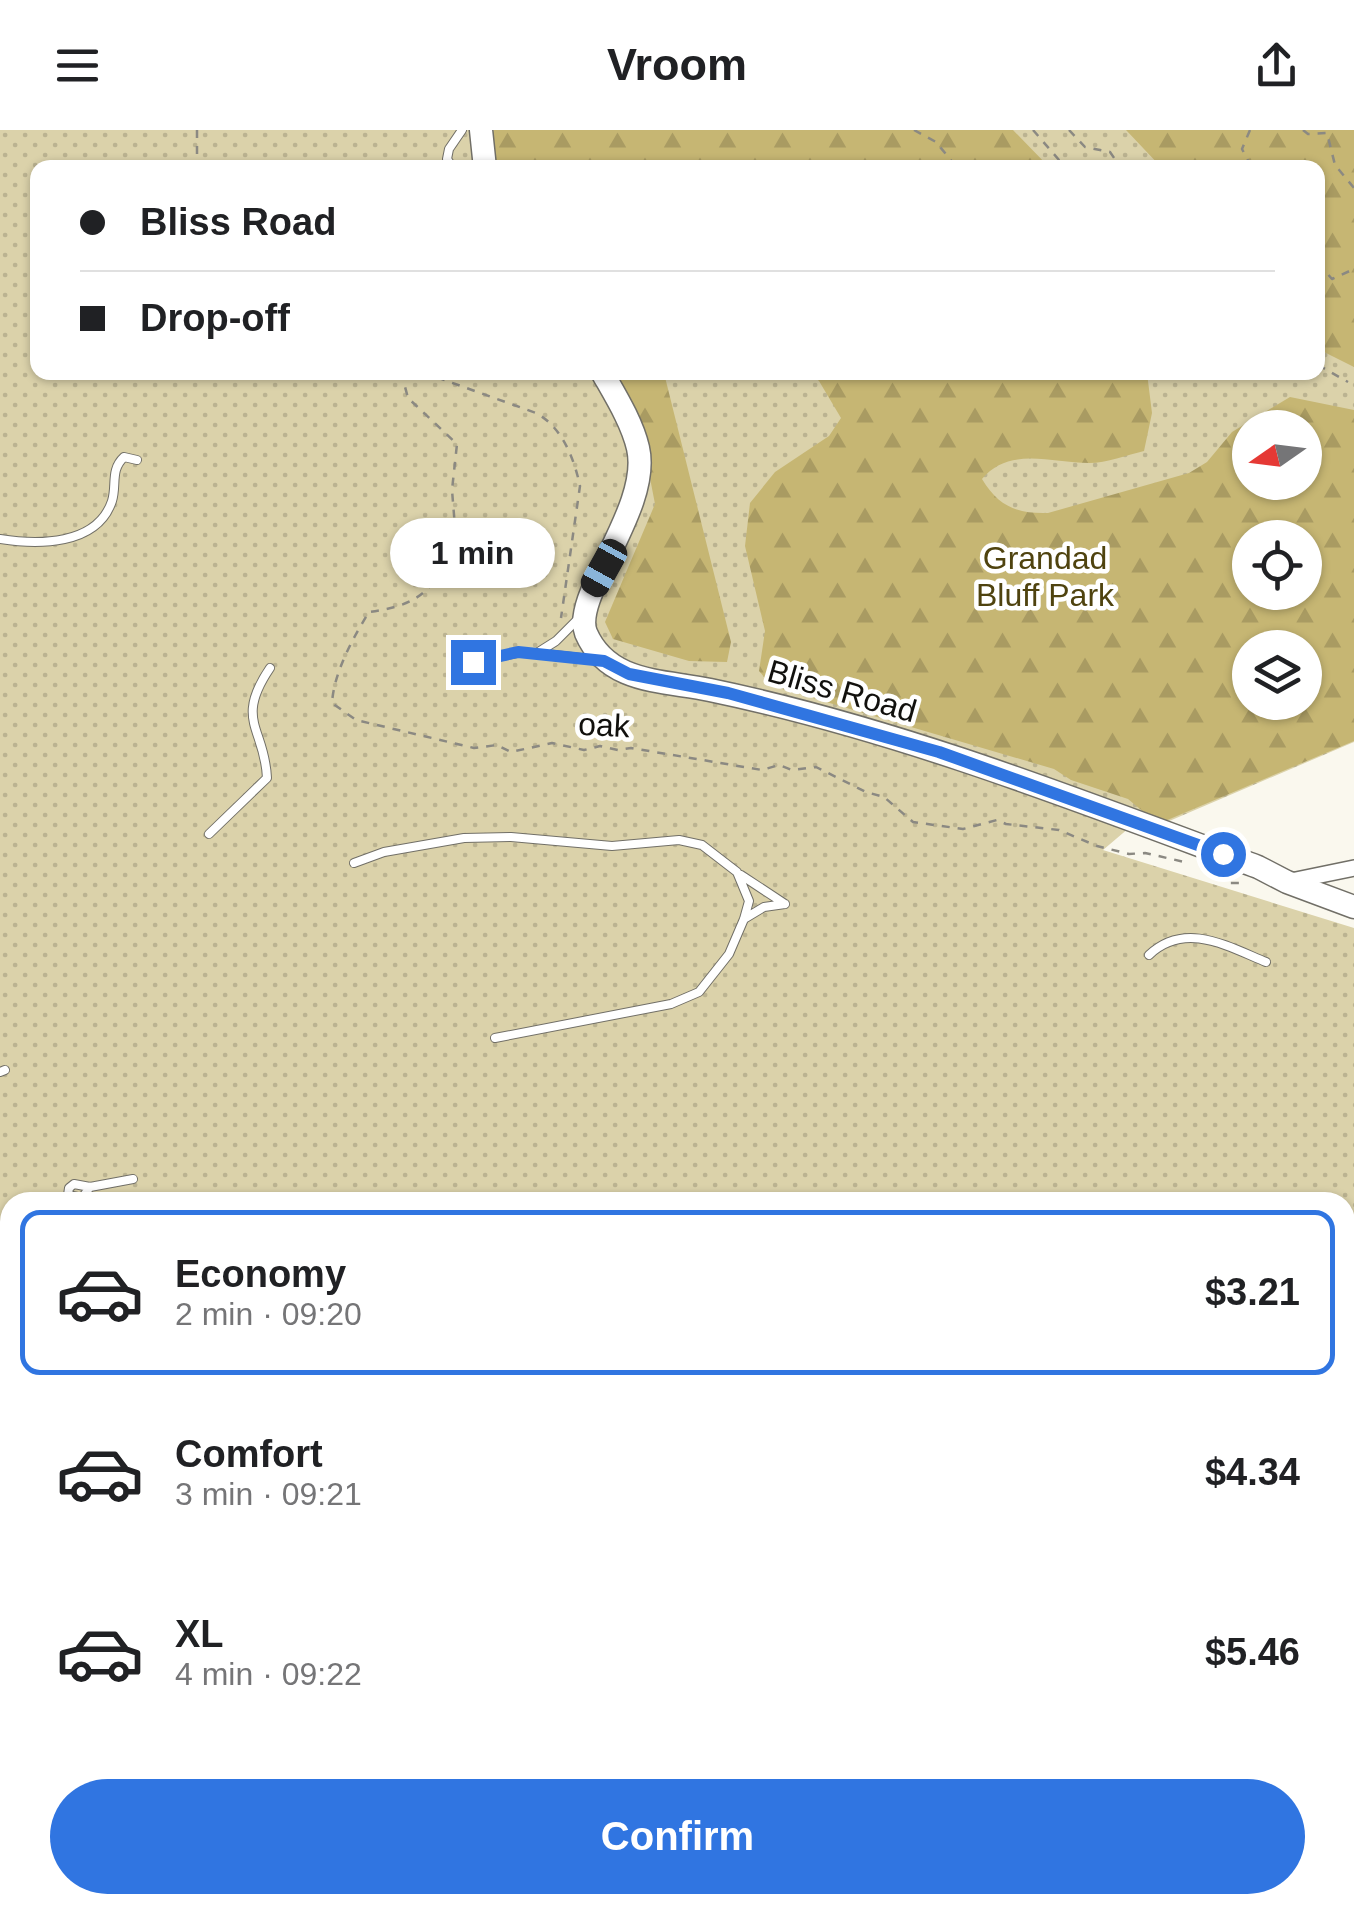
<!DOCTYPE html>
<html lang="en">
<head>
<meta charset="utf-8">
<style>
	:root { --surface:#fff; --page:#f2f2f2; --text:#202124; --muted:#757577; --line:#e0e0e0; --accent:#3075e1 }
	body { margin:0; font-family:Helvetica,sans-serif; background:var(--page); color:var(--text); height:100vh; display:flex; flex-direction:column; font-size:38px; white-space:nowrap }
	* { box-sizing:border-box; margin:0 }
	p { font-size:32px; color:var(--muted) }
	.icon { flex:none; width:55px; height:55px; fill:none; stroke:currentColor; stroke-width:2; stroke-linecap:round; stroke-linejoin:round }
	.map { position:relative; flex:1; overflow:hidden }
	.panel { position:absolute; left:0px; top:1062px; width:1355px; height:722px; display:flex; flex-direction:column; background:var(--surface); border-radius:30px 30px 0 0; box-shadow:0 2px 8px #0004 }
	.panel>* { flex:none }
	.hud { position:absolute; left:30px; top:30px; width:1295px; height:220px; border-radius:20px; box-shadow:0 2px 8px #0004; display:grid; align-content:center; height:220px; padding:0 50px; background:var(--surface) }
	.needle { width:65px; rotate:256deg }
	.controls { position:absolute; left:1232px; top:280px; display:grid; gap:20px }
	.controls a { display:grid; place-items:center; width:90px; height:90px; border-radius:50%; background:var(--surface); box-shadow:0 2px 8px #0004; font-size:50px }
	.end { position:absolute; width:45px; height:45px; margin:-22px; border:12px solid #3075e1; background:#fff; box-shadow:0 0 0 5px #fff }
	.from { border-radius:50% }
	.bubble { position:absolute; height:70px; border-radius:35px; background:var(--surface); box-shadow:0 2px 8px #0004; font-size:32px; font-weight:800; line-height:70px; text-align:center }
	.car { position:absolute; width:30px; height:60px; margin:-30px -15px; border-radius:12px; box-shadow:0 0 8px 2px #0007; background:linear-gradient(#222 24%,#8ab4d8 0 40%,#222 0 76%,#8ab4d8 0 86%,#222 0) }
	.hud b { display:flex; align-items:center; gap:35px; height:95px; font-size:38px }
	.hud b+b { border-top:2px solid var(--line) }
	.hud i { width:25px; height:25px; background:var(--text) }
	ul { padding:18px 0 0; list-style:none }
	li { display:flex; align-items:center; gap:30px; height:165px; margin:0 20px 15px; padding:0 30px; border:5px solid transparent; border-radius:20px }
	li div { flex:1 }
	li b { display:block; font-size:38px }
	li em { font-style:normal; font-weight:800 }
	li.on { border-color:var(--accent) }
	li>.icon { width:90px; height:90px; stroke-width:1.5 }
	.action { display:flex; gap:20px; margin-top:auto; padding:20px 50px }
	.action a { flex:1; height:115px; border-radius:60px; background:var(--accent); color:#fff; font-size:40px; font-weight:800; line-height:115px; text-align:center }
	header { display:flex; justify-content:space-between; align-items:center; height:130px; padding:0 50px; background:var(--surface); font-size:45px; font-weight:800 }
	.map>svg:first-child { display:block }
	.grass { fill:url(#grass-dots); fill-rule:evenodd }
	.forest { fill:url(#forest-firs); fill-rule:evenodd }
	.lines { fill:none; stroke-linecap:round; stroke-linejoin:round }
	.lane-casing { stroke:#716f67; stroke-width:10 }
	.street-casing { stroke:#716f67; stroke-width:18 }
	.secondary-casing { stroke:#716f67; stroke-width:25 }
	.primary-casing { stroke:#716f67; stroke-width:28 }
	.path { stroke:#8b8982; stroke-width:2.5; stroke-dasharray:8 8; stroke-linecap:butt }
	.lane { stroke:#fff; stroke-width:8 }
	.street { stroke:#fff; stroke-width:15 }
	.secondary { stroke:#fff; stroke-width:22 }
	.primary { stroke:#fff; stroke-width:25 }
	.rail { stroke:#5e5c57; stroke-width:5 }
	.route { stroke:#3075e1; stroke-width:12 }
	.labels { text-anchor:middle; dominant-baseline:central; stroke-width:9; stroke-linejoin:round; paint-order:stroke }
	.park-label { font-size:32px; fill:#4f430f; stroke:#fff }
	.street-label { font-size:32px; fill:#11100d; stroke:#fff }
</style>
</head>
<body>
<header><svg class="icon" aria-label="menu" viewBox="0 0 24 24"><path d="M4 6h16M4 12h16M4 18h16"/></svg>Vroom<svg class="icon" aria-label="share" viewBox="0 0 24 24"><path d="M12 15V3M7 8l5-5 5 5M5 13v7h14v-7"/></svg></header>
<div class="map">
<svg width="1354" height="1783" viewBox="0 0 1354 1783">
	<defs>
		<pattern id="grass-dots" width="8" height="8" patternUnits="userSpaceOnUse" patternTransform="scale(2.5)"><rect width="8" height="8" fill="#dbd2aa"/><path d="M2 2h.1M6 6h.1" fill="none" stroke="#bbb391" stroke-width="1.8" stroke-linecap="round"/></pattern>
		<pattern id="forest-firs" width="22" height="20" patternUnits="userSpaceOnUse" patternTransform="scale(2.5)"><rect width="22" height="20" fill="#c6b673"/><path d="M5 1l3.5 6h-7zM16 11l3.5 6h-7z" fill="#a99b62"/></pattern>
	</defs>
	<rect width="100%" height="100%" fill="#faf8ee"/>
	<path class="grass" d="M0,0H1354V612L1153,698L1136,692L1103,720L1354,798V1090L1345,1091V1072H10V1699L0,1665ZM38,38H1318V242H38ZM1250,298H1305V352H1250ZM1250,408H1305V462H1250ZM1250,518H1305V572H1250Z
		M48,1775H285L287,1783H50Z"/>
	<path class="forest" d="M494,0H1013L1049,37H497L492,4Z
		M1126,0H1354V237L1318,219V38L1161,37Z
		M609,243H664L731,512L727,532L689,531L613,509L605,492L655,374L637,281Z
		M810,243H1147L1152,283L1144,321C1127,325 1107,333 1089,333C1051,333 1009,316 982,349C998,376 1017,384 1048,383L1189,343L1207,332L1232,302L1290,267L1354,280V611L1158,694L1128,669L1071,650L1054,639L772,556L759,541L765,501L745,416L750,373L775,342L829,306L841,288L819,251ZM1250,298H1305V352H1250ZM1250,408H1305V462H1250ZM1250,518H1305V572H1250Z"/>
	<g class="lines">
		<g class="lane-casing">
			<path id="lane" d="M453,38L447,29L449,19L462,0
				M0,409C37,415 97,416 112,371C117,355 110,340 124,327L137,330
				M578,489L556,511L537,523L599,530
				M473,532L517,523H537
				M209,704L267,648C265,598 234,591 270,538
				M354,733L384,722L464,708L511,707L612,716L679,710L702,715L737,742L749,771L744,789L729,824L699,862L671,874L495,908
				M741,745L785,774
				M744,789L764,777L785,774
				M1149,825C1185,791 1227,816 1266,832
				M0,942L5,940
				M90,1057L82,1068L68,1065L69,1058L74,1054L90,1057L133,1049
				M0,1308L10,1304
				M0,1477L10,1479
				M262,1775L264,1783"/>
		</g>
		<g class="street-casing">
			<path id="street" d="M1291,751L1354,738
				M1345,1201L1354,1236
				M436,1775L438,1783
				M716,1775L718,1783
				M1198,1775L1200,1783"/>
		</g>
		<g class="secondary-casing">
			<path id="secondary" d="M481,0L485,38
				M602,242C615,265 632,292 638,318C652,378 571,466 586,503C608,554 663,550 710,560C897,599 1078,670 1258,737L1287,752L1354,777"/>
		</g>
		<g class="primary-casing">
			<path id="primary" d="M1345,1728L1354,1725
				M1145,1783L1174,1775"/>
		</g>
		<path class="path" d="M197,0V38
			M914,0L936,12L954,34L961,38
			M1033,0L1066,38
			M1069,0L1085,17L1110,22L1121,38
			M1250,0L1242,19L1252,38
			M1303,0L1308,4L1327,3L1335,35L1354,58
			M1318,133L1332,149L1354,139
			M1318,235L1348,252
			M401,242L408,268L457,314L452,360L457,422C428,461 421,475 369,482C353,508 334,542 332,573L356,590L474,618L497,615L511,622L552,613L584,620L600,616L618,620L631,618L762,640L779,635L792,640L816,637L866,662L884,667L913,692L963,699L997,690L1006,694L1059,700L1097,716L1129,724L1145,723L1189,733
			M422,242L536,283C562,297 574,328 580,356L561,488
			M1219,743L1229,753H1241
			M0,1701H10"/>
		<use href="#lane" class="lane"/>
		<use href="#street" class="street"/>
		<use href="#secondary" class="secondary"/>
		<use href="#primary" class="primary"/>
		<path class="rail" d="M1345,1098L1354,1097
			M0,1350L10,1346"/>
	</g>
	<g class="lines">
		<path class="route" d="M473,532L518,522L604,531L629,544L728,563L939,622L1223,724"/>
	</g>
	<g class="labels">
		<g class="park-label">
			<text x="1045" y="428">Grandad<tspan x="1045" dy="37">Bluff Park</tspan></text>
		</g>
		<g class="street-label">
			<text transform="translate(842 561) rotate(16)">Bliss Road</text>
			<text transform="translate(604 595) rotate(3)">oak</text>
		</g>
	</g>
</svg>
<div class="controls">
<a><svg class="needle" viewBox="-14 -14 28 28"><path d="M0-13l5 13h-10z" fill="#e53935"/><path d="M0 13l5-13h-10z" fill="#757577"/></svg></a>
<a><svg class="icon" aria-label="locate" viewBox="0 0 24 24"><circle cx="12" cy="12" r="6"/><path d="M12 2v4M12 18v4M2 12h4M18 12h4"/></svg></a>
<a><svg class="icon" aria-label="layers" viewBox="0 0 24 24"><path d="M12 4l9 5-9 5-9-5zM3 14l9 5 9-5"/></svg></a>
</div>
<i class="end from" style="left:1223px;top:724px"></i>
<i class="end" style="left:473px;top:532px"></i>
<div class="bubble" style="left:390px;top:388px;width:165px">1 min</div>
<i class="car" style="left:604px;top:438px;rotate:209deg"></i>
<div class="hud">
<b><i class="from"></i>Bliss Road</b>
<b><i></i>Drop-off</b>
</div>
<section class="panel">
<ul>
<li class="on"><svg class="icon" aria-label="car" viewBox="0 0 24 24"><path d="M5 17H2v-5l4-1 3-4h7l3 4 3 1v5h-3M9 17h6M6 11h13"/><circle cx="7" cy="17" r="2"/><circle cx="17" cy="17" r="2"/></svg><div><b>Economy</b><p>2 min · 09:20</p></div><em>$3.21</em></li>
<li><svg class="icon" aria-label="car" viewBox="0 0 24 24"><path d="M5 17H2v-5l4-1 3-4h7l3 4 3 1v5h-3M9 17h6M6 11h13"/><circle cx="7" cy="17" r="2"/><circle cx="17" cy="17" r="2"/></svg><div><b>Comfort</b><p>3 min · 09:21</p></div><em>$4.34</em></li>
<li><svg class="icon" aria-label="car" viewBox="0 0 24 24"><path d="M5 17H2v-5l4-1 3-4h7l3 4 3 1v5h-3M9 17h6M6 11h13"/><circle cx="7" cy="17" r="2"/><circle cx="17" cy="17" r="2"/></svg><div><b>XL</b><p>4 min · 09:22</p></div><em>$5.46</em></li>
</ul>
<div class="action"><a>Confirm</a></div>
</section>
</div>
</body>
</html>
